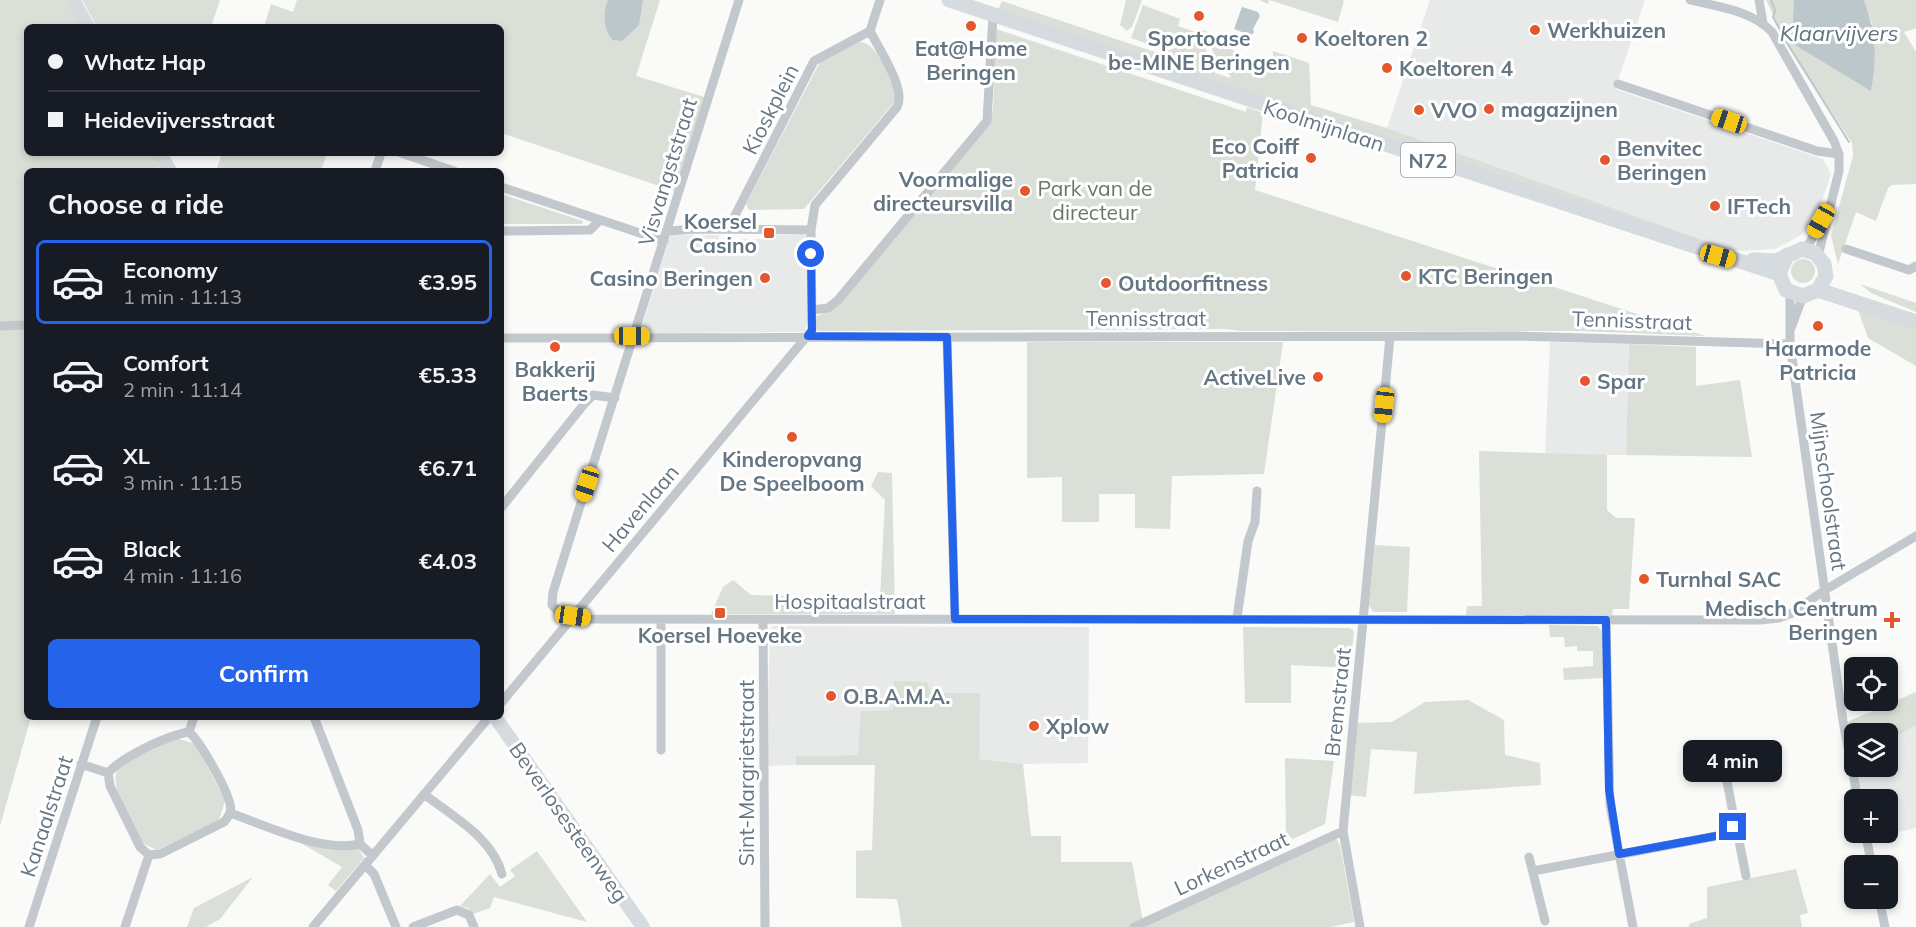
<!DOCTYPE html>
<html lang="en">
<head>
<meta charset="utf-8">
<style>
	:root { --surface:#171b24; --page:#20242c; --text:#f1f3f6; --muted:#9ea1a6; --line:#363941; --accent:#2563eb }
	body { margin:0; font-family:Mulish,sans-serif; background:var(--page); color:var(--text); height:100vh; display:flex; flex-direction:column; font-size:22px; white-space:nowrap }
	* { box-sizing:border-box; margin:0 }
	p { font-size:20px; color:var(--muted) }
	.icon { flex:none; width:33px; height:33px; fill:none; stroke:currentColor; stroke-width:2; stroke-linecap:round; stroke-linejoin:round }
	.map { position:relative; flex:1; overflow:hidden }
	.side { position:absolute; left:24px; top:168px; width:480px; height:552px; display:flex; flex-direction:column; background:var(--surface); border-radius:9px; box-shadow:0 3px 9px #0003 }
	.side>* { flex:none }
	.hud { position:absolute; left:24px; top:24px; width:480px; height:132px; border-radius:9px; box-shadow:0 3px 9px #0003; display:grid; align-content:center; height:132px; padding:0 24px; background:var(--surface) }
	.fabs { position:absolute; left:1844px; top:657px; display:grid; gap:12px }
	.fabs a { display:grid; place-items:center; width:54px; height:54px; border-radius:9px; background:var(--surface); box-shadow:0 3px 9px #0003; font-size:30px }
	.end { position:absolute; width:27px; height:27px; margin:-14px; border:8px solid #2563eb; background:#fff; box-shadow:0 0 0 3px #fff }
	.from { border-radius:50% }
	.bubble { position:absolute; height:42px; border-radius:9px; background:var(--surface); box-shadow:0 3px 9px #0003; font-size:20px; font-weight:700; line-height:42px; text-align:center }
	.car { position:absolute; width:18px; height:36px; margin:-18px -9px; border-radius:8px; box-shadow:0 0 4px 2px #0007; background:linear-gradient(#f5c518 24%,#345 0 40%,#f5c518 0 76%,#345 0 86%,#f5c518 0) }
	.hud b { display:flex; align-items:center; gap:21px; height:57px; font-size:22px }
	.hud b+b { border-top:2px solid var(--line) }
	.hud i { width:15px; height:15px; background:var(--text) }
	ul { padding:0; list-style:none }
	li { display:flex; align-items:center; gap:18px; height:84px; margin:0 12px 9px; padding:0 12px; border:3px solid transparent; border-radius:9px }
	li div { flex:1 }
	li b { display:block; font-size:22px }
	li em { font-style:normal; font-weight:700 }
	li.active { border-color:var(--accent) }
	li>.icon { width:54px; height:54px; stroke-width:1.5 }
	h2 { padding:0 24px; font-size:27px; line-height:72px }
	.primary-button { display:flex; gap:12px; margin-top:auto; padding:12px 24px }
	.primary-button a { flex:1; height:69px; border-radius:9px; background:var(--accent); color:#fff; font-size:24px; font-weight:700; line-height:69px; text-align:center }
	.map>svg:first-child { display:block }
	.built { fill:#e8e9e9 }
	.green { fill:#dadfd7 }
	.water { fill:#bbc7cb }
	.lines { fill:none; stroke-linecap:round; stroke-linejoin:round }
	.stream { stroke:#bbc7cb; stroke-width:2 }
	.street { stroke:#c3c8cc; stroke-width:9 }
	.secondary { stroke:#d6dbdf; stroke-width:14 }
	.primary { stroke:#d6dbdf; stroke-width:15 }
	.route { stroke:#2563eb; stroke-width:8 }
	.poi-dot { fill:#e4572e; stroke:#fff; stroke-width:2 }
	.labels { text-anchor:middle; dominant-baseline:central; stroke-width:6; stroke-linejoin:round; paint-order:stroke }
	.shield { fill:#fff; stroke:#939fa8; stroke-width:1.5 }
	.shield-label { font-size:20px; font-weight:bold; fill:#657683 }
	.poi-label { font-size:21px; font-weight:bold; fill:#657683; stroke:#fff; text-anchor:start }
	.street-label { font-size:21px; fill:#657683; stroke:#fff }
	.park-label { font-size:21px; fill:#687a64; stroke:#fff }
	.water-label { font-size:22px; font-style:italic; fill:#60757c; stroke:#fff }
</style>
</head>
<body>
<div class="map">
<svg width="1916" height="927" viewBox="0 0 1916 927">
	<rect width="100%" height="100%" fill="#fafaf8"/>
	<path class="built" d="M1430,0H1645L1615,89L1823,159L1831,174L1816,219L1801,235L1775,249L1741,251L1719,249L1720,246L1387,128Z
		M798,232L807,236L808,323L804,332L648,333L641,330L670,235H719V239H772L773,235H798Z
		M1550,342L1629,344L1626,455H1545Z
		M774,626L1089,627L1088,763L1023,764L979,759L930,693L894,681V710L861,711L859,755L797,756L796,765L766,766L770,630Z
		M1916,725V828L1870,838L1869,833L1887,832V800L1862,799L1855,767L1887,766V742Z"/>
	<path class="green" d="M0,0H67L82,27H27V153H153L160,164L159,171H27V717H31L0,826Z
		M82,0H220L211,27H97Z
		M297,0H660L636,76L704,97L674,191L501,133V27H264L271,4L293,12Z
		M1126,0H1142L1132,27L1127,31L1120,25Z
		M1259,0H1342L1344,1L1338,22L1269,0L1268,4Z
		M1766,0H1794L1792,33L1872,24L1864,0H1916V28L1904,32L1916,52V184L1892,185L1888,188L1876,221L1856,212L1838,264L1831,236L1853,156L1852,143L1788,46Z
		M1002,1L1155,52C1177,55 1184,32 1205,48L1215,73L1231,78C1228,70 1222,72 1218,66C1214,60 1215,53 1211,48C1195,24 1179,46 1161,49L1131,38L1143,5L1180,19L1178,26L1201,34L1203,30L1218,36L1221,46L1235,51V61L1240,65C1245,63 1251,67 1259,69V65L1273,69V51L1309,63L1311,105L1387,128L1720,246L1719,249L998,10Z
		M996,29L1246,112L1247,107L1263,113L1255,190L1705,336L1581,331H1241L1226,329L818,331L816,327L817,316L835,308L984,130L993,111Z
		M859,42C878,41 889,80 897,94L896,100L804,209L749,210L746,204L820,62Z
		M222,153H327L321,171H216Z
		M501,194L583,221L582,224H501Z
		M1791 271a12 12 0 1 1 24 0a12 12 0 1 1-24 0Z
		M1860,284L1916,303V312L1871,293Z
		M1858,310L1916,330V366L1868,338Z
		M1027,342H1283L1264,474L1172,476L1170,529L1135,528V494H1099V522H1062V477L1027,478Z
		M1629,344L1696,347V386L1740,380L1752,457L1626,455Z
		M1479,451L1607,455V510L1616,518H1635L1629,609H1613L1612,615H1466L1467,606H1482Z
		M878,472L892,473L895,614H711L723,587L733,580L751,595L880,598L885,500L871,486Z
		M1375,545L1410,547L1407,612H1373L1369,605Z
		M1549,625L1598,626L1602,632L1603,678L1564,680L1563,668L1593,666V651H1577V646L1565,647L1564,637H1550Z
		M1243,627L1349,628L1354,631L1350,668L1291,665V703H1245Z
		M894,681L927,682L931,693H980L979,759L1023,764L1031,836H1061V862H1132L1144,927L1336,838L1340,845L1354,922L1330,927H902L897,899L856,898V851L872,850L875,765H796V756L858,755L861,711L893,710Z
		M1916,692V725L1887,742V734H1854V762L1847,722Z
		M1468,700L1504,720L1505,755L1540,763L1541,785L1414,794L1417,752L1371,749L1366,797L1349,795L1357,723L1392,722L1425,702Z
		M176,738L196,744L225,801L219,820L157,850L142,843C133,825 106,784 119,766Z
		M1285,758L1334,761L1325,824L1293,839L1286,834Z
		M294,839L331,850L358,848L364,858L336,891L328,885L342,867Z
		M537,851L587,922L494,897L490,908L473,914L468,908L460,906L490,874L500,887L515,876L510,870Z
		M1796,869L1808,913L1800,915L1802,927H1689V924L1707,918V887Z
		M253,877L220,919L206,927H187L194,908Z"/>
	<path class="water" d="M608,0H643L639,25L622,41L613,40C603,30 603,12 608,0Z
		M1794,0H1864C1876,34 1877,56 1871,91L1795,45L1792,34Z
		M1242,7L1258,12L1260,16L1253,29L1254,33L1250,35L1234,29Z"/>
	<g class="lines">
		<path class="stream" d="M1771,0L1775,10L1773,17L1787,43L1849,142"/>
		<path class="street" d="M739,0L553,592L552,605L562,615L591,619L1760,620L1779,618L1792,613L1825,590L1916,536
			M1690,0C1718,7 1751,10 1772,32L1834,141L1839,154V171L1818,256
			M1759,0L1763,23
			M1618,84L1817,151L1839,154
			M401,153L454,171
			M375,171L381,153
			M501,187L664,241
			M728,229L814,61L870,31
			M501,231L590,230L600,220
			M667,231L697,229L811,230
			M1802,249L1809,244L1823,219
			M1846,249L1909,270L1916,266
			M1790,293V344L1843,721L1858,800
			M812,310L828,308L838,300L987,121L993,15
			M0,326L27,325
			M1791,328L1803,296
			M947,337L955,619
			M501,338L1516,336L1790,344
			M501,508L585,403L593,395L615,398
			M1237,618L1248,541L1255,522L1257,491
			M763,619L765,927
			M1606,620L1610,805L1633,927
			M501,703L812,330L811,230L815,205L897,107C907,90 879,49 870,31L880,0
			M314,717L358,830L360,844L373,856
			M189,732C201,742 226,788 230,804C232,811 229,816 224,822L160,854L149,855L140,847L110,786L108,773C122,757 168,735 189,732Z
			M189,732L194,717
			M661,750V619
			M81,764L108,773
			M424,794C453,817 492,837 502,874
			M230,813C268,826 321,853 360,844
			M1865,832L1872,866
			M1732,833L1734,818L1725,771L1730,765L1760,758
			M1732,833L1739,841L1746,876
			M1529,857L1545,921
			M365,865L374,874L396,927
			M1533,871L1732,833
			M1879,898L1885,927
			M29,927L97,717
			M125,927L149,855
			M313,927L489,717
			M413,927L457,910L469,915L474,927
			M1134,927L1343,831
			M1360,927L1343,831L1390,337"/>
		<path class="secondary" d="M73,0L88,27
			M160,153L170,171
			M495,717L643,927"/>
		<path class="primary" d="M949,0L1779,274
			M1753,260L1776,261L1802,249L1815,253L1824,264L1826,276L1818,290L1803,296L1786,290L1779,274L1787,255
			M1818,290L1916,322"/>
	</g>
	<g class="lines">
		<path class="route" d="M811,254L812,330L808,336L947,337L955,619L1606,620L1609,790L1619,854L1732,833L1733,827"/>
	</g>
	<g class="poi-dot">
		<circle cx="1199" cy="16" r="6"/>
		<circle cx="971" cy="26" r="6"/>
		<circle cx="1535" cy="30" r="6"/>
		<circle cx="1302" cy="38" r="6"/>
		<circle cx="1387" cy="68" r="6"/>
		<circle cx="1489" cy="109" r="6"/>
		<circle cx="1419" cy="110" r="6"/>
		<circle cx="1311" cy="158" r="6"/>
		<circle cx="1605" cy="160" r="6"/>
		<circle cx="1025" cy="191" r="6"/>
		<circle cx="1715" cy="206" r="6"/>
		<rect x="763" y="227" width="12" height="12" rx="3"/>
		<circle cx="1406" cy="276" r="6"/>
		<circle cx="765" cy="278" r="6"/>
		<circle cx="1106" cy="283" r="6"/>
		<circle cx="1818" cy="326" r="6"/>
		<circle cx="555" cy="347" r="6"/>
		<circle cx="1318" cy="377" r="6"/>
		<circle cx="1585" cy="381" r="6"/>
		<circle cx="792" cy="437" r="6"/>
		<circle cx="1644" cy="579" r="6"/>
		<rect x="714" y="607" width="12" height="12" rx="3"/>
		<path d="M1889 611h6v6h6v6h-6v6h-6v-6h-6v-6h6z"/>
		<circle cx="831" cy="696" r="6"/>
		<circle cx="1034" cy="726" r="6"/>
	</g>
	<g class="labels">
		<rect class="shield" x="1401" y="143" width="54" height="34" rx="4.5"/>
		<g class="shield-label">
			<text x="1428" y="160">N72</text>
		</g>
		<g class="poi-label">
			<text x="1547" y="30">Werkhuizen</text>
			<text x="1199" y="38" text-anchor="middle">Sportoase<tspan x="1199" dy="24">be-MINE Beringen</tspan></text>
			<text x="1314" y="38">Koeltoren 2</text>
			<text x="971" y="48" text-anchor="middle">Eat@Home<tspan x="971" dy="24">Beringen</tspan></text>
			<text x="1399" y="68">Koeltoren 4</text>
			<text x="1501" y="109">magazijnen</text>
			<text x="1431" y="110">VVO</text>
			<text x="1299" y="146" text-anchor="end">Eco Coiff<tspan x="1299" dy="24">Patricia</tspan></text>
			<text x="1617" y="148">Benvitec<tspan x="1617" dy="24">Beringen</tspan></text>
			<text x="1013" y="179" text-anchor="end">Voormalige<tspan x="1013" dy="24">directeursvilla</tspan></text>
			<text x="1727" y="206">IFTech</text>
			<text x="757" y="221" text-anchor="end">Koersel<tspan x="757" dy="24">Casino</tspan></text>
			<text x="1418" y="276">KTC Beringen</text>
			<text x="753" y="278" text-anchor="end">Casino Beringen</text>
			<text x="1118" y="283">Outdoorfitness</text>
			<text x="1818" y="348" text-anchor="middle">Haarmode<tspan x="1818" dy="24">Patricia</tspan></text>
			<text x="555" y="369" text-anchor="middle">Bakkerij<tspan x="555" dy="24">Baerts</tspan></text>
			<text x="1306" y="377" text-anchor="end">ActiveLive</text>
			<text x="1597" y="381">Spar</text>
			<text x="792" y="459" text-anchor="middle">Kinderopvang<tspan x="792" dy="24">De Speelboom</tspan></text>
			<text x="1656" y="579">Turnhal SAC</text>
			<text x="1878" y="608" text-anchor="end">Medisch Centrum<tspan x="1878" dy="24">Beringen</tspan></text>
			<text x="720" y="635" text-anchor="middle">Koersel Hoeveke</text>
			<text x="843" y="696">O.B.A.M.A.</text>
			<text x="1046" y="726">Xplow</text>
		</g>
		<g class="street-label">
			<text transform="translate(770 109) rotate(-63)">Kioskplein</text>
			<text transform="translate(1324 125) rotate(18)">Koolmijnlaan</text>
			<text transform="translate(667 172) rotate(-73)">Visvangststraat</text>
			<text x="1146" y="318">Tennisstraat</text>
			<text transform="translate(1632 320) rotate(2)">Tennisstraat</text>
			<text transform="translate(1829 491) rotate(82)">Mijnschoolstraat</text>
			<text transform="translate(640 508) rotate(-50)">Havenlaan</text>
			<text x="850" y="601">Hospitaalstraat</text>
			<text transform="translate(1337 702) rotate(-84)">Bremstraat</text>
			<text transform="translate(746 773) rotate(-90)">Sint-Margrietstraat</text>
			<text transform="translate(46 816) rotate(-72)">Kanaalstraat</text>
			<text transform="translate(569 822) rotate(55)">Beverlosesteenweg</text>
			<text transform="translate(1231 863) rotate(-25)">Lorkenstraat</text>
		</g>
		<g class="park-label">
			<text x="1095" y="188">Park van de<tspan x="1095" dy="24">directeur</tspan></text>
		</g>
		<g class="water-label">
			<text x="1839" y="33">Klaarvijvers</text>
		</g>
	</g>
</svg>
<div class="fabs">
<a><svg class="icon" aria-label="locate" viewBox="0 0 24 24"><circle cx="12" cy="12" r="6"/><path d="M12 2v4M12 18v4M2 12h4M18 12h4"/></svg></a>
<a><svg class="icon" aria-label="layers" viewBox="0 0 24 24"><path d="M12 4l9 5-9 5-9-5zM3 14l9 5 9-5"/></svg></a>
<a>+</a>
<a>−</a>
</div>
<i class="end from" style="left:811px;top:254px"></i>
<i class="end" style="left:1733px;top:827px"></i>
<div class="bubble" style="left:1683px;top:740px;width:99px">4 min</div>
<i class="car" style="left:1729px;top:121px;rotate:288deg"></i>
<i class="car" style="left:1821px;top:221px;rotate:209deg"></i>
<i class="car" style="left:1718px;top:256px;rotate:105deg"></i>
<i class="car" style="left:632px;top:336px;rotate:90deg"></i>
<i class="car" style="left:1384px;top:405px;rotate:186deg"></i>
<i class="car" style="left:587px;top:484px;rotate:198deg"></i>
<i class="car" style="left:573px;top:616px;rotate:98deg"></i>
<div class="hud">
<b><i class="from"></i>Whatz Hap</b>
<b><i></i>Heidevijversstraat</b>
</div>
<section class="side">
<h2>Choose a ride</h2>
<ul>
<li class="active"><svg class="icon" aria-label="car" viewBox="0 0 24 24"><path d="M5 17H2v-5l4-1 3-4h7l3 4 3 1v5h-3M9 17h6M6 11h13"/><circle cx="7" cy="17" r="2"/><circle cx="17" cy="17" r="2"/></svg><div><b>Economy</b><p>1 min · 11:13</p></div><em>€3.95</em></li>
<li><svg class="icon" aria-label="car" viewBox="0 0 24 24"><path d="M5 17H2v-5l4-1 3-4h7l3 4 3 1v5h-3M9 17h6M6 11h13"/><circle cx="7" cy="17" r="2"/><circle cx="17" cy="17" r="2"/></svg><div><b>Comfort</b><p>2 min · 11:14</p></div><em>€5.33</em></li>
<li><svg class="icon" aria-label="car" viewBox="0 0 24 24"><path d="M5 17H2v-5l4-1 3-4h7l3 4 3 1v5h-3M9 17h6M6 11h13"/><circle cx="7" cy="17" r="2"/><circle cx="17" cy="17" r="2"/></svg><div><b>XL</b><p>3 min · 11:15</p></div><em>€6.71</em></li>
<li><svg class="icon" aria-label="car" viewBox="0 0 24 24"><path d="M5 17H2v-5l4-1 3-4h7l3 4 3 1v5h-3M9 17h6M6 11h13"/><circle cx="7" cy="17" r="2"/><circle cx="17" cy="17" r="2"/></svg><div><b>Black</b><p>4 min · 11:16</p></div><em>€4.03</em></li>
</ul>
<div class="primary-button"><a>Confirm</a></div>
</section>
</div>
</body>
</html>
